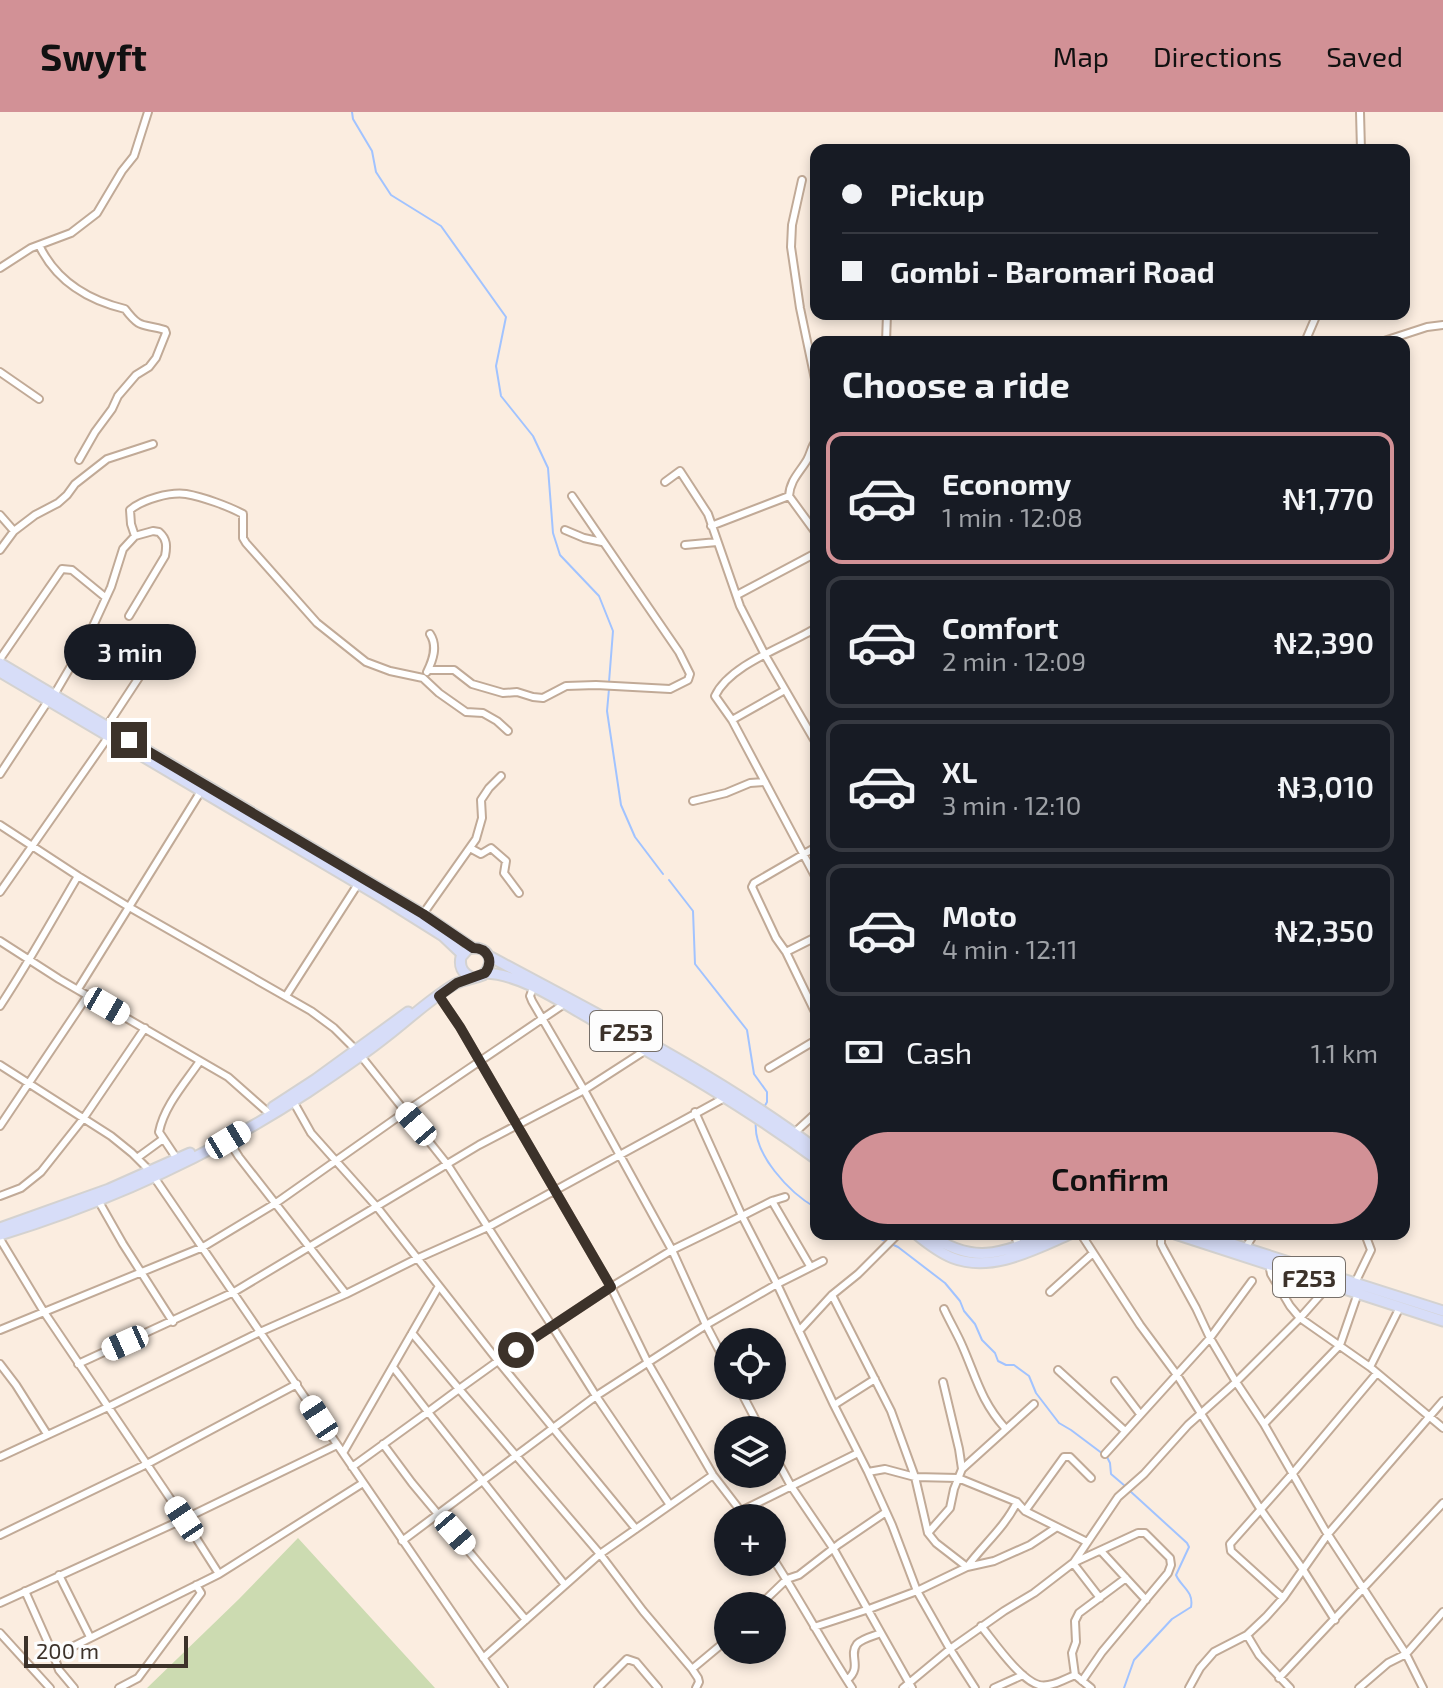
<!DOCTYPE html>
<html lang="en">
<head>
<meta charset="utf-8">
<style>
	:root { --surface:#171b24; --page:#242831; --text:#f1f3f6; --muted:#9ea1a6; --line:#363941; --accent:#d29196 }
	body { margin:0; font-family:"Exo 2",sans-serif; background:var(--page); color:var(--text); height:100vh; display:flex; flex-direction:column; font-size:30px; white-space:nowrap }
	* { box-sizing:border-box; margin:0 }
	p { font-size:26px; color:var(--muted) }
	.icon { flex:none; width:44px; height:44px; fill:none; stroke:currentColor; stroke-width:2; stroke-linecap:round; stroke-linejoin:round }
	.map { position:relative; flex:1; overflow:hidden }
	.drawer { position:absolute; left:810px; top:224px; width:600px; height:904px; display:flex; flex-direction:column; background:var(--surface); border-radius:16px; box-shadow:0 4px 12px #0003 }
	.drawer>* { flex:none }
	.banner { position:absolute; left:810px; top:32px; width:600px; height:176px; border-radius:16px; box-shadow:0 4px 12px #0003; display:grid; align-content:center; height:176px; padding:0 32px; background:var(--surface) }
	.fabs { position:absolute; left:714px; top:1216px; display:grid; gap:16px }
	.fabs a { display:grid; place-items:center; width:72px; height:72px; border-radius:50%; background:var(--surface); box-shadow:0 4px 12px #0003; font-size:40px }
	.scale { position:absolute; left:24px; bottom:20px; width:164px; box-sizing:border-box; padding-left:8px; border:4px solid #3c322a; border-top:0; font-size:22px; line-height:28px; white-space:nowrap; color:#3c322a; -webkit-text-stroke:6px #fdfdfd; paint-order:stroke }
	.end { position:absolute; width:36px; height:36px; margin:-18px; border:10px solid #3c322a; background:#fff; box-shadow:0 0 0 4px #fff }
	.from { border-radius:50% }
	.bubble { position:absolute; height:56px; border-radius:28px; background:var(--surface); box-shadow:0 4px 12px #0003; font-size:26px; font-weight:600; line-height:56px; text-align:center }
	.car { position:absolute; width:24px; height:48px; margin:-24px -12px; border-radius:10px; box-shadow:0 0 6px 2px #0007; background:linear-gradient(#fff 24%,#345 0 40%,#fff 0 76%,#345 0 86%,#fff 0) }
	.banner b { display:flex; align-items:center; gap:28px; height:76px; font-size:30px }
	.banner b+b { border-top:2px solid var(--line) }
	.banner i { width:20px; height:20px; background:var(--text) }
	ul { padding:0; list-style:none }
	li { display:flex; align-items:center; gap:24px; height:132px; margin:0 16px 12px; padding:0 16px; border:4px solid var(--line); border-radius:16px }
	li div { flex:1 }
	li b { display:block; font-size:30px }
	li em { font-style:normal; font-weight:600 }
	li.on { border-color:var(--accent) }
	li>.icon { width:72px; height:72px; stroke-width:1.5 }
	h2 { padding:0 32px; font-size:36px; line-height:96px }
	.pay { display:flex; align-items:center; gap:20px; height:88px; padding:0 32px; font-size:30px }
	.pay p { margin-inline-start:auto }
	.cta { display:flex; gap:16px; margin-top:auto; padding:16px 32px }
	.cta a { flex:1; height:92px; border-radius:48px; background:var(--accent); color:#111; font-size:32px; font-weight:600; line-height:92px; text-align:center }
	header { display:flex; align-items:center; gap:48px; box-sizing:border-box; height:112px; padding:0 40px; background:var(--accent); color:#111 }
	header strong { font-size:38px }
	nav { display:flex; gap:44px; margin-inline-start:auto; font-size:28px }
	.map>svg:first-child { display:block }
	.green { fill:#ccdbb1 }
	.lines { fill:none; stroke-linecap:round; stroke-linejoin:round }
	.stream { stroke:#a1c3ff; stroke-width:2 }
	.minor-casing { stroke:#c1aa97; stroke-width:10 }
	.primary-casing { stroke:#d4d2d0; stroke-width:13 }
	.minor { stroke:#fff; stroke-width:6 }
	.primary { stroke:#d7ddf8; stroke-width:9 }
	.route { stroke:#3c322a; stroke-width:10 }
	.labels { text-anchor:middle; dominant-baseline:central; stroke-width:8; stroke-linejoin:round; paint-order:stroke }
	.shield { fill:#fdfdfd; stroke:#766f69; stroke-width:2 }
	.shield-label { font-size:24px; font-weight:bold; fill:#3c322a }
</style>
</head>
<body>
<header>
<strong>Swyft</strong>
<nav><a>Map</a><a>Directions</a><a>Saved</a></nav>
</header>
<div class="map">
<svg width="1443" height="1576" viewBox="0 0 1443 1576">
	<rect width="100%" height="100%" fill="#fbede0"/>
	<path class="green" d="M298,1426L435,1576H147L239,1487Z"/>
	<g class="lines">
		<path class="stream" d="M352,0L353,7L372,39L376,60L391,83L441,114L506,205L496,254L501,284L533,324L548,356L553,421L560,443L599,484L613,519L609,570
			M609,577L607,599L621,693L635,725L663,762
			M669,768L693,799L695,852L747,918L754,962L767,980V990L763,997
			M756,1009C752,1042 790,1081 816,1096
			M870,1122L898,1135L945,1171L960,1189L964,1199L975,1212L982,1228L995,1241L998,1249L1006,1253H1014L1029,1264L1036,1281L1059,1311L1071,1318L1107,1345L1110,1351L1111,1362L1125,1374
			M1124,1576L1134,1548L1172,1507L1191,1495C1194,1479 1181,1475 1176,1463L1189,1435L1187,1431L1130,1379"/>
		<g class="minor-casing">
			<path id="minor" d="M1360,0L1361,38
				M802,68L792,113L791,135L800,196L816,272
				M39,133C56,169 88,188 125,197C141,218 142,211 165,218L166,221L156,246L149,255L136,263L118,284L112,297L95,320L79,348
				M0,156L31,136L71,121L97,101L122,59L134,44L148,0
				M886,230L887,202
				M1305,230L1317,202
				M1381,230L1427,215L1443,213
				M0,260L39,287
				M665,370L680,359L708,402L740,494L765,543L816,631
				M789,384C790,368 800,360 807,348C811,341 811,335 816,329
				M0,403L14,419
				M711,414L789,384L816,421
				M565,418L584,426L602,430
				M685,433L717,430
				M0,438L14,419L35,403L58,391L67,383L75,372L107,347L153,332
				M737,483L816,441
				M129,504L165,444C167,434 167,427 159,420L153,419L135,424L131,412L130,398C143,387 170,380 186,382C203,385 228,394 243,402V426L246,431L317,511L366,550L390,559L423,566L439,581L466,600L483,601L497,609L508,619
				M816,516C787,534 730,552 715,584L732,608L816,766
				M0,547L62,457L72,458L105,485
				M428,558H454L472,572L503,581L517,580L533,585L543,586L566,574L596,573L670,577L688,568L690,562L679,540L572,384
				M427,560C433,548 438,534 430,522
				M54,583L88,525L111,475L123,437L135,424
				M732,608L785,578
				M107,614L155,541
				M0,662L48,589
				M201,679L129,795L311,899L334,916L356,938
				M693,689L726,681L750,671L765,670
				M0,713L78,764
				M816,735L754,771L752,775L776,826L786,840L816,902
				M470,736L481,742L491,736L506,749L504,761L519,781
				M0,780L109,624
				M423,802L476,727L482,706L481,688L489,676L501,664
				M0,829L59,867L228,965L271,1003
				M786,840L816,825
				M533,876L530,884L532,889L584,978L672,1138L742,1104L695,1000
				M286,884L358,772
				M439,884L460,915L611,1175L672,1138L706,1213L728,1255
				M0,894C28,852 52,808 78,764L129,795L78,877
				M361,944L447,1052L552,1214L611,1175L648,1251L713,1363L746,1406
				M0,953L111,1024L132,1041L150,1059
				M769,956L816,928
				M293,989L311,1021L377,1095L498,1249L552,1214L596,1284L670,1393
				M0,1014L88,883
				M791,1024L816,1001
				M228,1028L239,1045L346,1182
				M137,1046L163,1027
				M177,1047L159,1020C164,994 185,971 200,949
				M154,1065L260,1220L346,1182L416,1147L488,1115L726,985
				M0,1084L21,1076L41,1060L83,1007L145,916
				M785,1085L772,1089L742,1104L777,1172L834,1293L868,1360L892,1413L917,1479L950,1537L975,1576
				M98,1088L123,1132L173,1210
				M772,1089L810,1154
				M1014,1122L1019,1134
				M1081,1122L1140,1213L1177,1263L1261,1398L1302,1456L1335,1508
				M1161,1122V1132L1164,1138L1196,1196L1210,1226L1236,1270L1264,1312L1325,1418L1406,1542L1423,1576
				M0,1127L44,1200L184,1407L219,1462
				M1246,1135L1254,1122
				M1275,1153L1270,1157L1271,1162L1290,1194L1300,1206L1370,1255L1443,1316
				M1355,1171L1371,1138L1365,1122
				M1050,1180L1092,1142
				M832,1183L891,1299L915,1365L928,1421L936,1431L967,1455
				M944,1197C949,1208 956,1220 961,1231C976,1264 980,1288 1005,1316
				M0,1218L203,1135L276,1091L405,1000L564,892
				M799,1219L832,1183L858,1162L898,1122
				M412,1221L459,1277L498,1249L636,1417
				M0,1252L16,1273L47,1322
				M78,1252L234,1180L479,1033L584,978L646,938
				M393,1255L428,1300L459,1277L600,1442L643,1499L692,1557L698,1566L699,1570L696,1576
				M1370,1255L1400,1195
				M1058,1258L1125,1319
				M1115,1269L1140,1302
				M738,1274L761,1318
				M834,1293L875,1267
				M1264,1312L1340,1233L1358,1181
				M383,1332L412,1371L526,1508
				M772,1339L791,1374L833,1436L912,1576
				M343,1341L439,1174
				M1105,1342L1210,1226L1252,1169
				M0,1345L108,1295L260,1220L504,1576
				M352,1355L428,1300L565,1473
				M962,1357L1034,1292
				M868,1360L885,1357L915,1365L958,1366L1017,1390L1025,1399
				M741,1399L858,1341
				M928,1421L950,1396L954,1377L962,1357L959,1337L943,1270
				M0,1423L147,1352L297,1272
				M402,1429L596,1284L706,1213L777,1172L823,1149
				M1087,1430L1025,1399L1064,1345H1070L1091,1366
				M1101,1439L1146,1488
				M772,1445C800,1488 824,1533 852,1576
				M1074,1450L1118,1385L1144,1362L1188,1313L1236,1270L1300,1206L1331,1171
				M1073,1451L1100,1486
				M967,1455C983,1433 1005,1415 1017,1390
				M59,1463L90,1525
				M25,1479L54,1544L59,1558L74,1576
				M1283,1486L1231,1439L1230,1432L1293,1361L1377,1261
				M0,1491L184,1407L337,1333
				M759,1494L787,1467L799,1463L839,1432L886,1400
				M981,1514C994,1530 1020,1568 1039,1573C1050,1576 1065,1567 1075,1563
				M814,1515L869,1497L917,1479L967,1455L994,1449L1030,1433L1057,1415
				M0,1521L50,1576
				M1247,1523L1259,1543L1290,1576
				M54,1544L219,1462L363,1371
				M483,1546L600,1442L713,1363
				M692,1557L728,1527
				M1279,1566L1443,1391
				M847,1568C863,1555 848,1544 857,1532C863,1526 874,1524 881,1521
				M119,1576L138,1566L201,1481L196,1473
				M598,1576L627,1547L636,1550L658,1576
				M903,1576L950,1537L1004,1499L1034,1481L1073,1451L1138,1421H1145L1170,1446L1171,1453L1168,1461L1102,1540L1082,1569
				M994,1576L1023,1563
				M1091,1576L1075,1563L1072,1541L1076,1530L1075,1509L1079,1501L1126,1466
				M1189,1576L1200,1556L1214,1540L1247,1523L1266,1505L1283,1486L1328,1422L1443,1289
				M1359,1576L1388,1551L1406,1542L1443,1500"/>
		</g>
		<g class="primary-casing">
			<path id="primary" d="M0,551L423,802L473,836
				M0,560L384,787L443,824L462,842
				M489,844C600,904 715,961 816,1037
				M485,861C521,862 561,890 591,907C669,951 744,994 816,1047
				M273,995L316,967L408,900
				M0,1116L109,1077L190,1041
				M916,1122C927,1131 940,1141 953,1146C992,1161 1035,1137 1070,1122
				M929,1122C974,1154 1002,1141 1049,1122
				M1175,1122L1443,1209
				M1201,1122L1443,1199
				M0,1123C108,1090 213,1042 308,980C335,962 362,944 387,924C409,907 431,886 455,872C465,867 473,867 483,863C497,848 487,832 468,837L461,845C459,854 462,861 471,865"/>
		</g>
		<use href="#minor" class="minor"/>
		<use href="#primary" class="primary"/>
	</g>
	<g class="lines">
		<path class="route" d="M129,628L423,802L473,836C488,836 494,849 485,861L457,871L439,884L460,915L611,1175L516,1238"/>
	</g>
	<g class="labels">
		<g class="shield">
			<rect x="590" y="899" width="72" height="40" rx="6"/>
			<rect x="1273" y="1145" width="72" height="40" rx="6"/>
		</g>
		<g class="shield-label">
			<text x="626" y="919">F253</text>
			<text x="1309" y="1165">F253</text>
		</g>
	</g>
</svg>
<div class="fabs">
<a><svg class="icon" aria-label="locate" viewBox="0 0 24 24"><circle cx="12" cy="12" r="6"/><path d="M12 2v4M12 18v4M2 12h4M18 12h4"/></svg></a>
<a><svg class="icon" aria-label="layers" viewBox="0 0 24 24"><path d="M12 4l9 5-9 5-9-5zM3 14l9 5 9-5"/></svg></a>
<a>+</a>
<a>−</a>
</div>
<div class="scale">200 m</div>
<i class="end from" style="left:516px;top:1238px"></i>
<i class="end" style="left:129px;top:628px"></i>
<div class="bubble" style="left:64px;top:512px;width:132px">3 min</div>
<i class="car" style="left:107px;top:894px;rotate:120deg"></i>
<i class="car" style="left:416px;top:1012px;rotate:319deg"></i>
<i class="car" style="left:228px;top:1028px;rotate:59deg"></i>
<i class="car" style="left:125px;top:1231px;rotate:246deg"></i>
<i class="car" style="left:319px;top:1306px;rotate:327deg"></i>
<i class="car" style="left:184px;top:1407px;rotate:326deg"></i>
<i class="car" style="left:455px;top:1421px;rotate:139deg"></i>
<div class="banner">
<b><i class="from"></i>Pickup</b>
<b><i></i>Gombi - Baromari Road</b>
</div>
<section class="drawer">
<h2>Choose a ride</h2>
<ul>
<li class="on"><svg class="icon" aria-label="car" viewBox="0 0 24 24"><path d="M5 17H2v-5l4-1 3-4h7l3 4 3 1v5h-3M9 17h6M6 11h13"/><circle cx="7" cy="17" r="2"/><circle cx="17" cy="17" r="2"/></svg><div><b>Economy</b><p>1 min · 12:08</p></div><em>₦1,770</em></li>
<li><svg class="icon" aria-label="car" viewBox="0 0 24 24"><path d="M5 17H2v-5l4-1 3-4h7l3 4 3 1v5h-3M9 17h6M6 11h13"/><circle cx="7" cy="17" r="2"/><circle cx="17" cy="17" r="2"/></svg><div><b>Comfort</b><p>2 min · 12:09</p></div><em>₦2,390</em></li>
<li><svg class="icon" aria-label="car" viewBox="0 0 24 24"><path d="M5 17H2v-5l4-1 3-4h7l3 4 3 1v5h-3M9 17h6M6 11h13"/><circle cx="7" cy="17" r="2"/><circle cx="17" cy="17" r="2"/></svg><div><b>XL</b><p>3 min · 12:10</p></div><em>₦3,010</em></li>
<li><svg class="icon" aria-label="car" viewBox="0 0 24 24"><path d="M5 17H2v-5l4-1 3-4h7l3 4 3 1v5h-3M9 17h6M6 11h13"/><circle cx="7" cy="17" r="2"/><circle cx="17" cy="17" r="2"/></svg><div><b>Moto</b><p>4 min · 12:11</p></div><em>₦2,350</em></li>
</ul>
<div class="pay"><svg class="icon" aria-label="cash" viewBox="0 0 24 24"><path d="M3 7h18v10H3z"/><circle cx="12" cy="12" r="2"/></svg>Cash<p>1.1 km</p></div>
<div class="cta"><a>Confirm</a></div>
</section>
</div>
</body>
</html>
